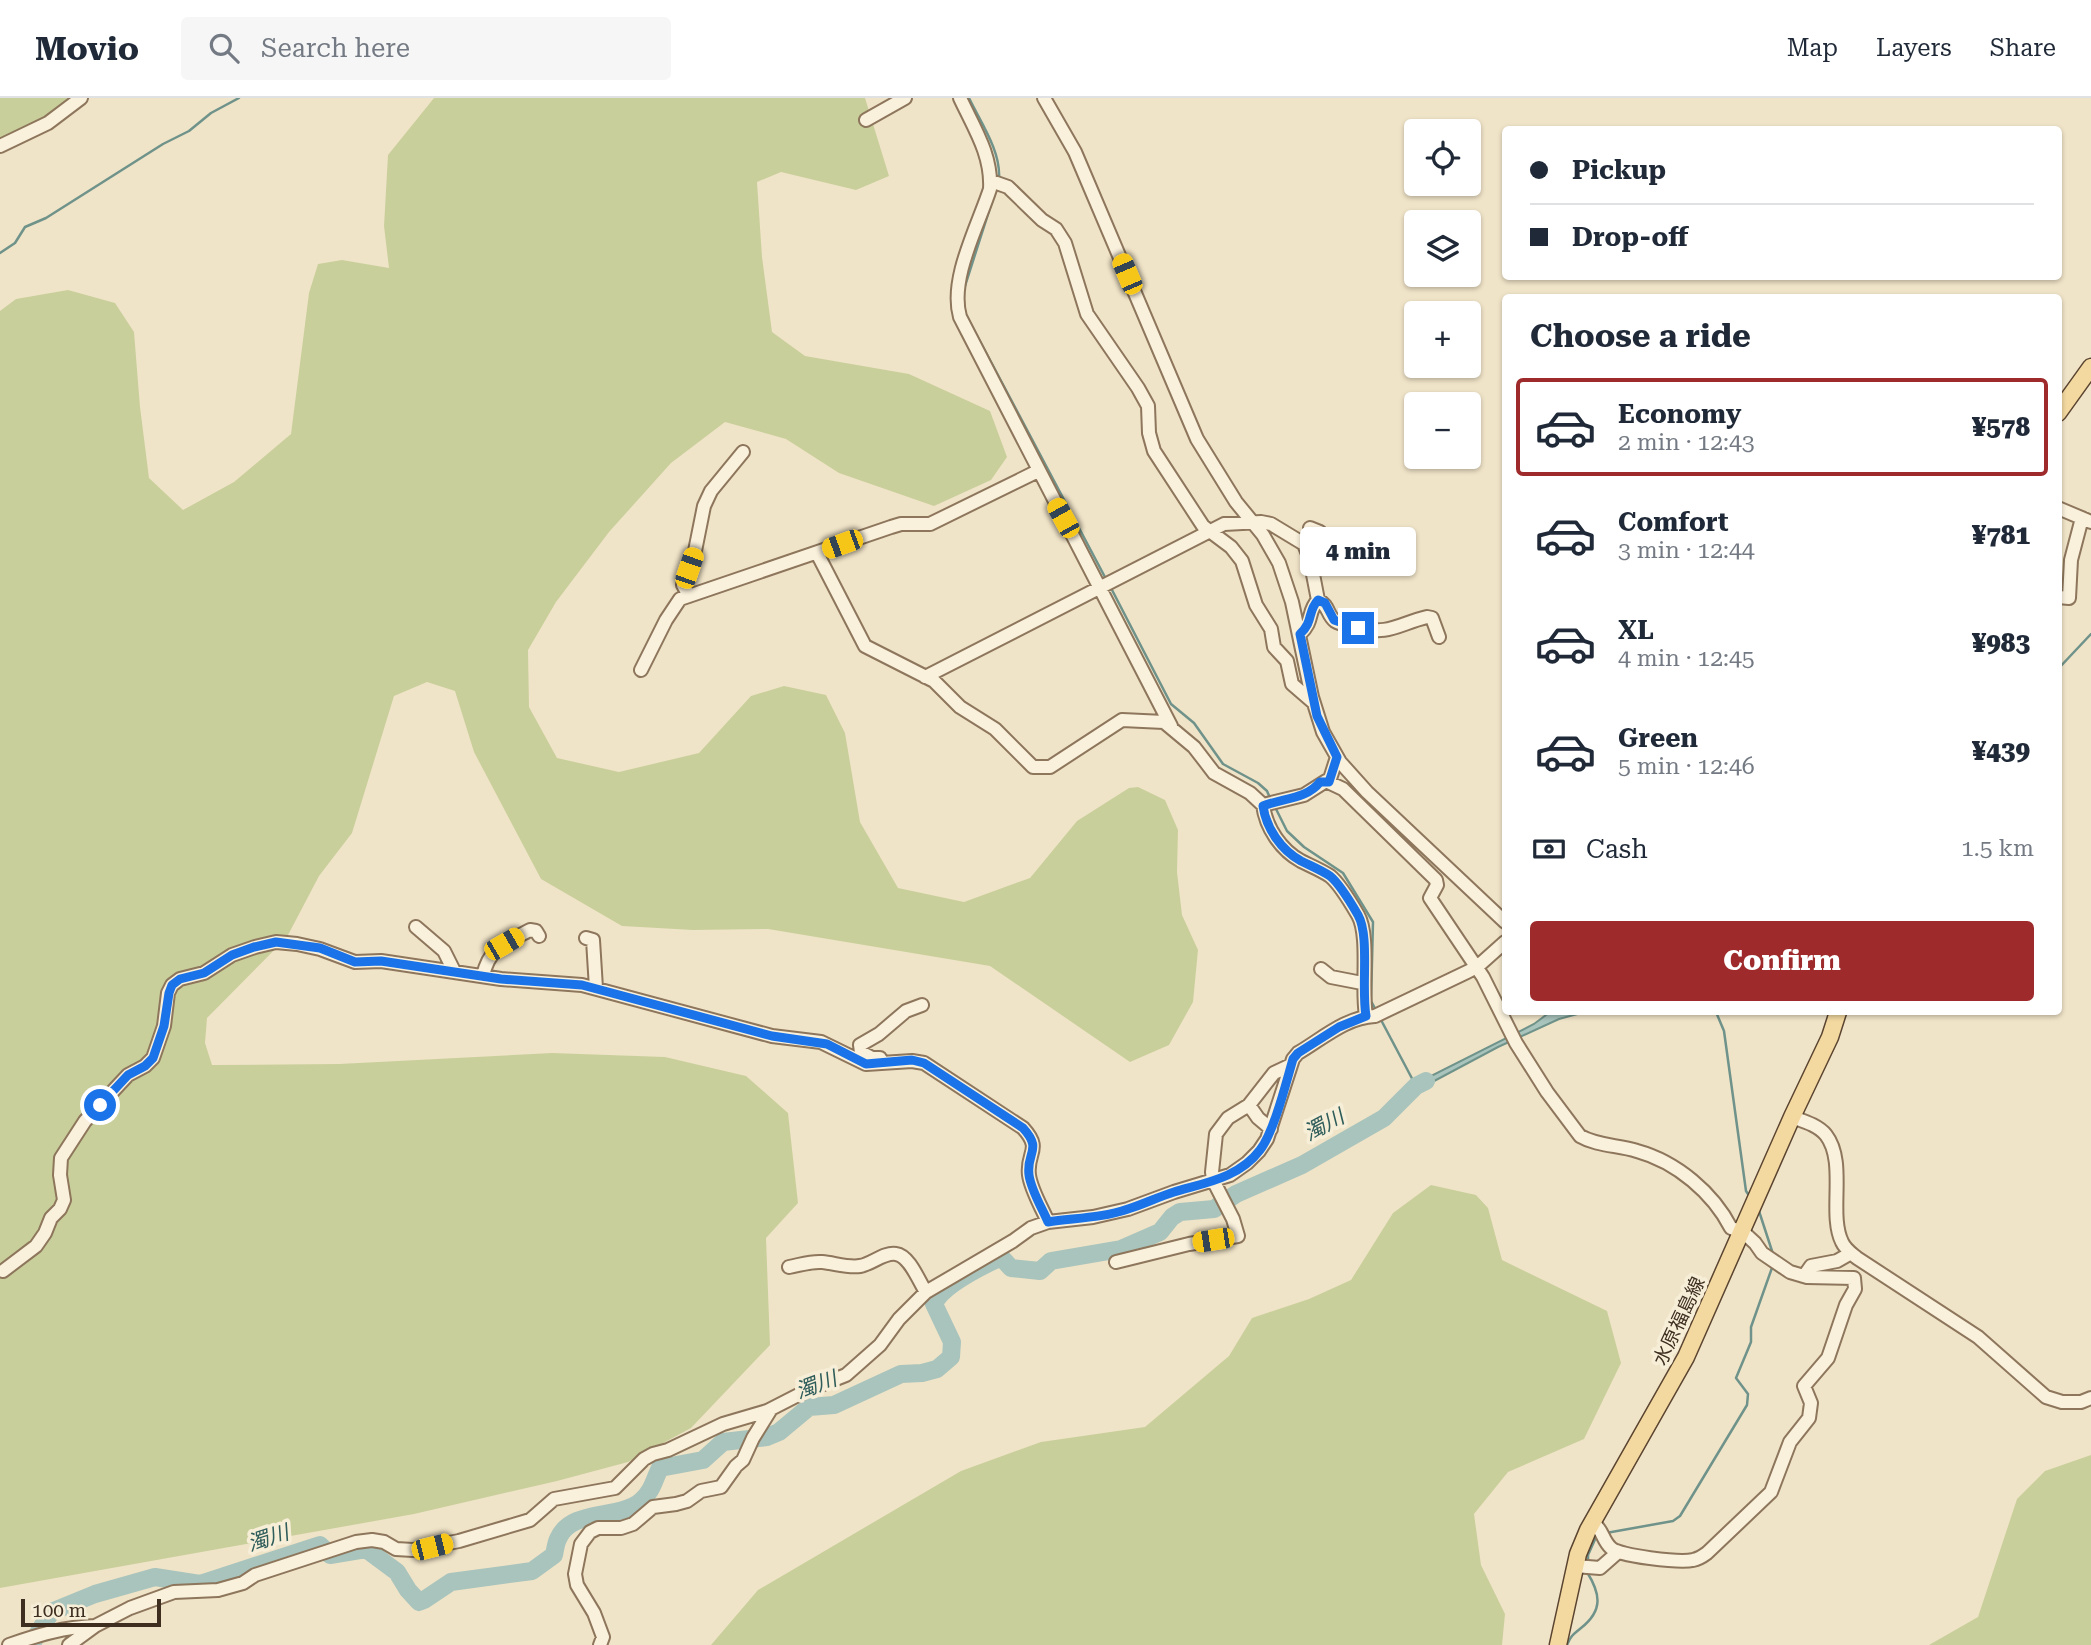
<!DOCTYPE html>
<html lang="en">
<head>
<meta charset="utf-8">
<style>
	:root { --surface:#fff; --page:#f6f6f7; --text:#1f2937; --muted:#747a83; --line:#e0e1e3; --accent:#9e2a2b }
	body { margin:0; font-family:"Roboto Serif","Noto Sans JP",serif; background:var(--page); color:var(--text); height:100vh; display:flex; flex-direction:column; font-size:26px; white-space:nowrap }
	* { box-sizing:border-box; margin:0 }
	p { font-size:23px; color:var(--muted) }
	.icon { flex:none; width:38px; height:38px; fill:none; stroke:currentColor; stroke-width:2; stroke-linecap:round; stroke-linejoin:round }
	.map { position:relative; flex:1; overflow:hidden }
	.panel { position:absolute; left:1502px; top:196px; width:560px; height:721px; display:flex; flex-direction:column; background:var(--surface); border-radius:7px; box-shadow:0 2px 5px #0004 }
	.panel>* { flex:none }
	.top-card { position:absolute; left:1502px; top:28px; width:560px; height:154px; border-radius:7px; box-shadow:0 2px 5px #0004; display:grid; align-content:center; height:154px; padding:0 28px; background:var(--surface) }
	.controls { position:absolute; left:1404px; top:21px; display:grid; gap:14px }
	.controls a { display:grid; place-items:center; width:77px; height:77px; border-radius:7px; background:var(--surface); box-shadow:0 2px 5px #0004; font-size:35px }
	.scale { position:absolute; left:21px; bottom:18px; width:140px; box-sizing:border-box; padding-left:7px; border:4px solid #3d2e20; border-top:0; font-size:19px; line-height:24px; white-space:nowrap; color:#3d2e20; -webkit-text-stroke:5px #f7eed8; paint-order:stroke }
	.end { position:absolute; width:32px; height:32px; margin:-16px; border:9px solid #1a73e8; background:#fff; box-shadow:0 0 0 4px #fff }
	.from { border-radius:50% }
	.bubble { position:absolute; height:49px; border-radius:7px; background:var(--surface); box-shadow:0 2px 5px #0004; font-size:23px; font-weight:800; line-height:49px; text-align:center }
	.car { position:absolute; width:21px; height:42px; margin:-21px -10px; border-radius:9px; box-shadow:0 0 5px 2px #0007; background:linear-gradient(#f5c518 24%,#345 0 40%,#f5c518 0 76%,#345 0 86%,#f5c518 0) }
	.top-card b { display:flex; align-items:center; gap:24px; height:66px; font-size:26px }
	.top-card b+b { border-top:2px solid var(--line) }
	.top-card i { width:18px; height:18px; background:var(--text) }
	ul { padding:0; list-style:none }
	li { display:flex; align-items:center; gap:21px; height:98px; margin:0 14px 10px; padding:0 14px; border:4px solid transparent; border-radius:7px }
	li div { flex:1 }
	li b { display:block; font-size:26px }
	li em { font-style:normal; font-weight:800 }
	li.on { border-color:var(--accent) }
	li>.icon { width:63px; height:63px; stroke-width:1.5 }
	h2 { padding:0 28px; font-size:32px; line-height:84px }
	.pay { display:flex; align-items:center; gap:18px; height:77px; padding:0 28px; font-size:26px }
	.pay p { margin-inline-start:auto }
	.action { display:flex; gap:14px; margin-top:auto; padding:14px 28px }
	.action a { flex:1; height:80px; border-radius:7px; background:var(--accent); color:#fff; font-size:28px; font-weight:800; line-height:80px; text-align:center }
	header { display:flex; align-items:center; gap:42px; box-sizing:border-box; height:98px; padding:0 35px; background:var(--surface); border-bottom:2px solid var(--line) }
	header strong { font-size:33px }
	nav { display:flex; gap:38px; margin-inline-start:auto; font-size:24px }
	.search { width:490px; height:63px; background:var(--page); display:flex; align-items:center; gap:18px; box-sizing:border-box; padding:0 24px; border-radius:7px; color:var(--muted); font-size:26px }
	.map>svg:first-child { display:block }
	.green { fill:#c9cf9b }
	.water { fill:#a9c4bc; stroke:#6f938a; stroke-width:2 }
	.lines { fill:none; stroke-linecap:round; stroke-linejoin:round }
	.stream { stroke:#6f938a; stroke-width:2.5 }
	.river { stroke:#a9c4bc; stroke-width:18 }
	.minor-casing { stroke:#8d765c; stroke-width:16 }
	.major-casing { stroke:#5b4430; stroke-width:19 }
	.minor { stroke:#faf1dc; stroke-width:12 }
	.major { stroke:#f3d9a0; stroke-width:16 }
	.route { stroke:#1a73e8; stroke-width:9 }
	.labels { text-anchor:middle; dominant-baseline:central; stroke-width:7; stroke-linejoin:round; paint-order:stroke }
	.street-label { font-size:19px; fill:#3d2e20; stroke:#f7eed8 }
	.water-label { font-size:21px; font-style:italic; fill:#2f5d5a; stroke:#f7eed8 }
</style>
</head>
<body>
<header>
<strong>Movio</strong>
<div class="search"><svg class="icon" aria-label="search" viewBox="0 0 24 24"><circle cx="10" cy="10" r="6"/><path d="M15 15l6 6"/></svg>Search here</div>
<nav><a>Map</a><a>Layers</a><a>Share</a></nav>
</header>
<div class="map">
<svg width="2091" height="1547" viewBox="0 0 2091 1547">
	<rect width="100%" height="100%" fill="#f0e4c8"/>
	<path class="green" d="M0,0H77L20,37L0,42Z
		M434,0H865L889,78L856,92L781,74L757,84L762,159L772,234L805,258L909,276L990,313L1007,359L991,382L934,408L839,375L786,341L725,324L671,365L609,434L556,504L528,552L529,609L557,660L619,674L699,655L751,598L784,588L826,597L845,635L860,724L898,790L964,804L1030,780L1077,723L1129,690L1138,689L1165,702L1178,732L1177,774L1182,817L1198,852L1193,904L1169,947L1130,964L990,868L768,831L693,832L622,828L541,781L474,654L455,593L427,584L394,598L352,735L319,778L287,839L207,920L205,945L212,967L339,966L552,955L665,959L746,978L788,1015L798,1105L766,1140L770,1247L691,1330L628,1364L557,1383L414,1416L0,1490V213L16,201L68,192L115,205L134,234L140,309L149,380L183,412L234,384L291,336L309,195L318,166L342,162L389,170L384,128L388,57Z
		M1431,1087L1476,1097L1488,1110L1502,1162L1607,1213L1621,1265L1584,1341L1508,1374L1474,1416L1481,1467L1505,1516L1502,1547H711L758,1492L961,1373L1041,1344L1145,1329L1229,1258L1252,1220L1309,1201L1351,1182L1393,1115Z
		M2091,1357V1547H1929L1978,1519L2017,1401L2045,1373Z"/>
	<path class="water" d="M1550,914H1585L1559,921L1498,949L1406,998L1417,985L1534,926Z"/>
	<g class="lines">
		<path class="stream" d="M969,0C981,25 1001,53 999,81
			M0,155L15,145L25,129L46,120L163,46L189,33L211,15L239,0
			M964,191L996,91
			M965,215L1106,481
			M1111,490L1171,606L1194,625L1223,666L1258,685L1267,693L1270,700
			M2058,571L2091,536
			M1275,709L1287,733L1304,749L1343,775L1373,824L1371,903L1377,914
			M1716,914L1724,933L1746,1093L1750,1099
			M1380,920L1416,988
			M1758,1110L1773,1156
			M1606,1435L1673,1423L1680,1418L1747,1307L1748,1296L1736,1280L1751,1244V1229L1773,1167
			M1588,1464V1457L1597,1437
			M1567,1547C1571,1537 1574,1536 1581,1530C1604,1512 1600,1495 1587,1474"/>
		<path class="river" d="M31,1547L51,1514L95,1496L155,1479L200,1486L320,1447L330,1457L366,1451L397,1474L408,1492L419,1504L424,1502L451,1484L532,1473L554,1457C555,1452 556,1445 558,1441C571,1410 619,1422 641,1403C652,1394 654,1382 660,1370L703,1362L723,1344L767,1339L779,1334L809,1309L834,1307L901,1276L922,1275L937,1271L951,1259L952,1244L934,1206C942,1187 982,1168 1001,1159L1011,1170L1040,1173L1051,1163L1121,1151L1160,1134L1172,1119L1180,1114L1214,1111L1236,1096L1302,1067L1384,1020L1416,988L1426,983"/>
		<g class="minor-casing">
			<path id="minor" d="M960,0C974,30 992,57 990,91C978,128 949,181 960,219L1171,628
				M1044,0L1075,54L1197,341L1236,404L1263,437L1279,465L1292,504L1312,599L1323,634L1340,664L1367,694L1505,824
				M866,22L905,0
				M0,48L48,25L81,0
				M991,83L1008,89L1042,122L1056,131L1065,145L1087,216L1138,290L1148,308L1149,335L1154,353L1203,428L1231,449L1242,463L1256,507L1271,531L1274,549L1287,563L1292,586L1314,605
				M2058,410L2091,424
				M1310,430L1320,434L1324,443L1311,465
				M817,455L865,548L934,583L960,609L995,631L1033,669H1050L1122,622L1164,624L1194,649L1214,675L1250,695L1263,707C1266,730 1281,752 1301,763C1311,768 1321,772 1330,778C1340,786 1351,805 1358,817C1370,838 1361,890 1366,918
				M1313,472L1375,459L1381,455L1385,439
				M689,498L683,487L695,453L704,408L711,393L743,354
				M2058,499L2069,500L2071,462L2082,420
				M1318,502C1329,507 1327,517 1335,523C1341,527 1350,527 1357,529C1389,538 1398,526 1427,519L1432,520L1439,539
				M641,572L666,522L680,501L891,429L901,426H930L1038,373
				M925,579L1224,426L1261,424L1271,426L1304,446L1310,461L1318,502C1307,514 1314,523 1300,536
				M1329,684L1337,659
				M1263,707L1304,697L1326,683L1343,691L1436,782L1437,787L1430,800L1483,879L1516,945L1547,994L1580,1038C1597,1048 1618,1047 1637,1053C1677,1064 1713,1095 1731,1130L1743,1134L1755,1145L1762,1155L1790,1174L1807,1179L1854,1180L1855,1191L1846,1207L1828,1260L1804,1288L1811,1305L1809,1320L1790,1344L1771,1394L1707,1455C1703,1458 1698,1461 1693,1462C1680,1465 1619,1458 1611,1450C1602,1442 1603,1431 1592,1424
				M416,829L444,853L454,873
				M586,840L593,842L596,890
				M1321,871L1331,879L1362,885
				M483,878C489,849 506,845 530,832L536,833L539,838
				M880,960H872L861,954L860,947L879,936L906,913L922,907
				M1249,1007L1258,1020L1271,1031
				M1792,1019C1803,1023 1818,1027 1826,1037C1847,1064 1828,1116 1842,1144C1845,1151 1851,1155 1857,1160L1978,1239L2046,1299L2062,1304H2081L2091,1300
				M1116,1164L1189,1146L1238,1138L1233,1121L1213,1082L1212,1074L1216,1036L1228,1020L1249,1007L1274,975L1291,967
				M789,1169C800,1167 811,1163 822,1164C834,1165 848,1170 860,1168C872,1166 884,1154 896,1156C910,1158 919,1184 926,1194
				M3,1173L36,1148L45,1135L51,1120L60,1111L64,1102L60,1077L61,1060L85,1023L128,977L145,968L153,960L164,928L168,895L172,887L180,881L204,875L232,857L255,849L276,844L297,846L320,851L355,864L381,863L501,881L582,887L772,938L821,944L866,966L912,963L924,965L1023,1030C1043,1052 1026,1054 1029,1077C1031,1092 1042,1110 1048,1124
				M1804,1178L1811,1168L1837,1163L1851,1155
				M1575,1468L1600,1470L1617,1455
				M9,1547C38,1537 64,1529 95,1528
				M69,1547L95,1528L130,1510L174,1494L218,1492L243,1485L255,1477L356,1444L372,1442L384,1444L396,1451L413,1452L459,1443L530,1422L554,1401L615,1390L644,1361L653,1356L668,1352L723,1326L767,1313L808,1292L846,1277L880,1247L899,1221L926,1194L1013,1143L1031,1130L1048,1124L1093,1119L1128,1111L1174,1094L1230,1077L1247,1065L1259,1053L1267,1041L1293,961L1298,955C1322,941 1346,919 1375,918L1467,874L1477,869L1505,844
				M600,1547L603,1539L594,1515L577,1487L575,1476L581,1446L590,1434L598,1430H621L633,1426L653,1409L676,1406L687,1403L701,1393L721,1389L736,1368L743,1362L753,1340L771,1311"/>
		</g>
		<g class="major-casing">
			<path id="major" d="M2058,315L2091,269
				M1558,1547L1578,1456L1588,1432L1686,1259L1792,1019L1830,939L1838,914"/>
		</g>
		<use href="#minor" class="minor"/>
		<use href="#major" class="major"/>
	</g>
	<g class="lines">
		<path class="route" d="M100,1007L128,977L145,968L153,960L164,928L169,895L172,887L180,881L204,875L232,857L254,849L276,844L320,850L355,864L381,863L501,881L582,887L772,938L827,946L866,966L912,962L924,965L1023,1030C1043,1052 1026,1054 1029,1077C1031,1092 1042,1110 1048,1124C1075,1120 1102,1120 1128,1111C1144,1106 1158,1099 1174,1094C1204,1085 1239,1080 1260,1052C1274,1034 1286,985 1293,961L1298,955L1339,929L1366,918C1361,890 1370,838 1358,817C1351,805 1340,786 1330,778C1321,772 1311,768 1301,763C1281,752 1266,730 1263,708C1283,700 1307,701 1320,684H1329L1337,659L1317,618L1300,536C1314,523 1307,514 1318,502L1325,505L1334,522L1358,530"/>
	</g>
	<g class="labels">
		<g class="street-label">
			<text transform="translate(1679 1223) rotate(-65)">水原福島線</text>
		</g>
		<g class="water-label">
			<text transform="translate(1324 1027) rotate(-28)">濁川</text>
			<text transform="translate(816 1287) rotate(-20)">濁川</text>
			<text transform="translate(268 1440) rotate(-18)">濁川</text>
		</g>
	</g>
</svg>
<div class="controls">
<a><svg class="icon" aria-label="locate" viewBox="0 0 24 24"><circle cx="12" cy="12" r="6"/><path d="M12 2v4M12 18v4M2 12h4M18 12h4"/></svg></a>
<a><svg class="icon" aria-label="layers" viewBox="0 0 24 24"><path d="M12 4l9 5-9 5-9-5zM3 14l9 5 9-5"/></svg></a>
<a>+</a>
<a>−</a>
</div>
<div class="scale">100 m</div>
<i class="end from" style="left:100px;top:1007px"></i>
<i class="end" style="left:1358px;top:530px"></i>
<div class="bubble" style="left:1300px;top:429px;width:116px">4 min</div>
<i class="car" style="left:1127px;top:176px;rotate:337deg"></i>
<i class="car" style="left:1063px;top:420px;rotate:331deg"></i>
<i class="car" style="left:842px;top:446px;rotate:250deg"></i>
<i class="car" style="left:689px;top:470px;rotate:19deg"></i>
<i class="car" style="left:504px;top:846px;rotate:60deg"></i>
<i class="car" style="left:1213px;top:1142px;rotate:261deg"></i>
<i class="car" style="left:432px;top:1449px;rotate:76deg"></i>
<div class="top-card">
<b><i class="from"></i>Pickup</b>
<b><i></i>Drop-off</b>
</div>
<section class="panel">
<h2>Choose a ride</h2>
<ul>
<li class="on"><svg class="icon" aria-label="car" viewBox="0 0 24 24"><path d="M5 17H2v-5l4-1 3-4h7l3 4 3 1v5h-3M9 17h6M6 11h13"/><circle cx="7" cy="17" r="2"/><circle cx="17" cy="17" r="2"/></svg><div><b>Economy</b><p>2 min · 12:43</p></div><em>¥578</em></li>
<li><svg class="icon" aria-label="car" viewBox="0 0 24 24"><path d="M5 17H2v-5l4-1 3-4h7l3 4 3 1v5h-3M9 17h6M6 11h13"/><circle cx="7" cy="17" r="2"/><circle cx="17" cy="17" r="2"/></svg><div><b>Comfort</b><p>3 min · 12:44</p></div><em>¥781</em></li>
<li><svg class="icon" aria-label="car" viewBox="0 0 24 24"><path d="M5 17H2v-5l4-1 3-4h7l3 4 3 1v5h-3M9 17h6M6 11h13"/><circle cx="7" cy="17" r="2"/><circle cx="17" cy="17" r="2"/></svg><div><b>XL</b><p>4 min · 12:45</p></div><em>¥983</em></li>
<li><svg class="icon" aria-label="car" viewBox="0 0 24 24"><path d="M5 17H2v-5l4-1 3-4h7l3 4 3 1v5h-3M9 17h6M6 11h13"/><circle cx="7" cy="17" r="2"/><circle cx="17" cy="17" r="2"/></svg><div><b>Green</b><p>5 min · 12:46</p></div><em>¥439</em></li>
</ul>
<div class="pay"><svg class="icon" aria-label="cash" viewBox="0 0 24 24"><path d="M3 7h18v10H3z"/><circle cx="12" cy="12" r="2"/></svg>Cash<p>1.5 km</p></div>
<div class="action"><a>Confirm</a></div>
</section>
</div>
</body>
</html>
